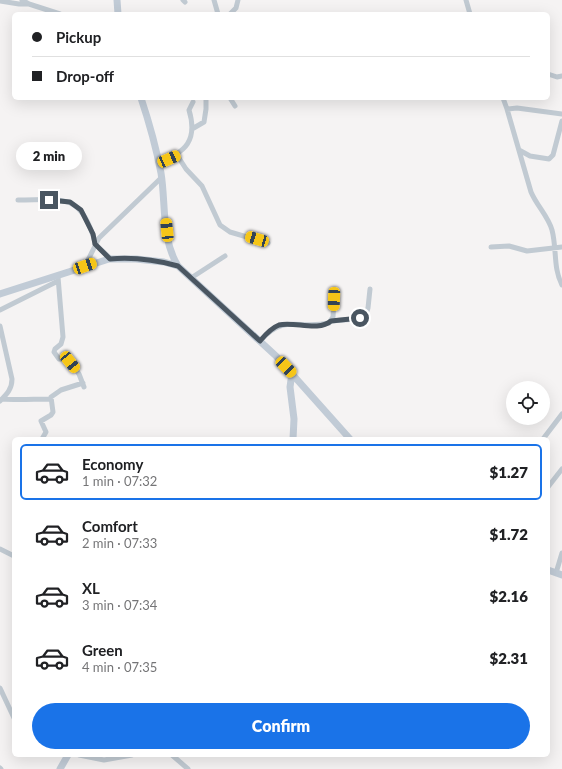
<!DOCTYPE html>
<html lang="en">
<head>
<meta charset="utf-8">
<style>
	:root { --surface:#fff; --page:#f2f2f2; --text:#202124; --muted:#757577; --line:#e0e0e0; --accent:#1a73e8 }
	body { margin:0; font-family:Lato,sans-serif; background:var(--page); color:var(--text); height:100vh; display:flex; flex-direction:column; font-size:15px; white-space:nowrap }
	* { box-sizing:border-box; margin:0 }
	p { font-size:13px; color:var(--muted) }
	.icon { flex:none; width:22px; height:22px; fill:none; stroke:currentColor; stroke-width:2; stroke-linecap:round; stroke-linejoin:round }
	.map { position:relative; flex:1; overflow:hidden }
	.details { position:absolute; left:12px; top:437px; width:538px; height:320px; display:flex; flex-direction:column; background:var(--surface); border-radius:6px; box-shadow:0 4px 16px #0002 }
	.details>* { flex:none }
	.hud { position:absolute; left:12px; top:12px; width:538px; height:88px; border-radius:6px; box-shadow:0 4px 16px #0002; display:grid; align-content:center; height:88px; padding:0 20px; background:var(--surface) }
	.fabs { position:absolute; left:506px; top:381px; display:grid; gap:8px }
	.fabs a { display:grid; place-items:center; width:44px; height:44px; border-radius:50%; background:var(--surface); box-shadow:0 4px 16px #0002; font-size:20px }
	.end { position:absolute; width:18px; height:18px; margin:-9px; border:5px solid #4a5661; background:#fff; box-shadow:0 0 0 2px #fff }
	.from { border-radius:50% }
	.bubble { position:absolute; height:28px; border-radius:14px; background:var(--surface); box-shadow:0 4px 16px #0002; font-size:13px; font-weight:800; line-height:28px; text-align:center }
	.car { position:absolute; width:12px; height:24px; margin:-12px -6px; border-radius:5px; box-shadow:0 0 3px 1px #0007; background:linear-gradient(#f5c518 24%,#345 0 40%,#f5c518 0 76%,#345 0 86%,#f5c518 0) }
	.hud b { display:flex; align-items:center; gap:14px; height:38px; font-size:15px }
	.hud b+b { border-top:1px solid var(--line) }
	.hud i { width:10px; height:10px; background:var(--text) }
	ul { padding:7px 0 0; list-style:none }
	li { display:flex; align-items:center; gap:12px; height:56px; margin:0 8px 6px; padding:0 12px; border:2px solid transparent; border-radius:6px }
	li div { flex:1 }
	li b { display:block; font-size:15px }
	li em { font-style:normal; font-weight:800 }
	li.current { border-color:var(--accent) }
	li>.icon { width:36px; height:36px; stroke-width:1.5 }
	.action { display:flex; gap:8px; margin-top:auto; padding:8px 20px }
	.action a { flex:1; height:46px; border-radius:24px; background:var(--accent); color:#fff; font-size:16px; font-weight:800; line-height:46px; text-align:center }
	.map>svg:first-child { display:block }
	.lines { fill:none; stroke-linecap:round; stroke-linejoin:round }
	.street { stroke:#c1cad2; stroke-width:5 }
	.secondary { stroke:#c1cbd6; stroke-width:7 }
	.route { stroke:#4a5661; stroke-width:5 }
</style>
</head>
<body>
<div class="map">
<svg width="562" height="769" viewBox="0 0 562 769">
	<rect width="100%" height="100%" fill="#f5f3f3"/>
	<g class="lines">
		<path class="street" d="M22,0L29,4L60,14
			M183,0L185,2
			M214,0L218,14
			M466,0L470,14
			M0,1L19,4H28
			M230,14L236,8L238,0
			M548,74L557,77L562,76
			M230,98L235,106
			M503,98L507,109L531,192C537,206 548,216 552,230C557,249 553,268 562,285
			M507,109L517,108L562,114
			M192,129L204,122L206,109V98
			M519,150L530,156L549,159L553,155L562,121
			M177,155L186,169L202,186L220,225L230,232L268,243
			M158,162C186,153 198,140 189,110L193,102
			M18,200C63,200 81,192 95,242
			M95,244L111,259
			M491,247L509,246L527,251L562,247
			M85,266L99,238L161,178
			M58,277L63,337L61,344L55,349L54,352L59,359L69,360L79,374L84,387
			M191,278L225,256
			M0,310L58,281
			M331,321L356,319L365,316L368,308L370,289
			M0,326L12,379C12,389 7,394 0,401
			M260,341C285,313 298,330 329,323L333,317L334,299
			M2,399C18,400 34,399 50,399
			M42,439L46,432L41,421L51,415L53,412L51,397L61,390L83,383
			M543,439L562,414
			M548,487L562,469
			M0,549L14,556
			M556,573L562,553
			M0,688L14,718
			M79,755L104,760L132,755
			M172,755L188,769
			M0,768L1,769"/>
		<path class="secondary" d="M117,0L118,14
			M141,98C149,122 156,147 161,173C166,203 161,239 178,266
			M0,294L109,259H136L164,262L178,266L276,356L350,439
			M292,373L290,387L294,419L293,439
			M548,570L562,575
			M60,769L68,755"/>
	</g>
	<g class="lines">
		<path class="route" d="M49,200L70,202L81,210L93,234L95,244L110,259C132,257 156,260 178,266L260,341C265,335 271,328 279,325C294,321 318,332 331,321L360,318"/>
	</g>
</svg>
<div class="fabs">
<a><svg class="icon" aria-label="locate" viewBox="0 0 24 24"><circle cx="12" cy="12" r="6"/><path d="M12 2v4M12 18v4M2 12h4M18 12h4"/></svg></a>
</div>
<i class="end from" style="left:360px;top:318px"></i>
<i class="end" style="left:49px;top:200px"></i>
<div class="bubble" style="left:16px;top:142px;width:66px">2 min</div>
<i class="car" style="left:169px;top:159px;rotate:66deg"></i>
<i class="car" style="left:167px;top:230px;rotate:354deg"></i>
<i class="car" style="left:257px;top:239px;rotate:286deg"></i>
<i class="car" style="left:85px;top:266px;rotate:71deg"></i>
<i class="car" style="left:334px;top:299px;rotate:182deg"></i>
<i class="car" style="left:70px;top:362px;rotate:141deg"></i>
<i class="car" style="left:286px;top:367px;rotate:136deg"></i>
<div class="hud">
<b><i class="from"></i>Pickup</b>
<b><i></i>Drop-off</b>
</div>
<section class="details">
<ul>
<li class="current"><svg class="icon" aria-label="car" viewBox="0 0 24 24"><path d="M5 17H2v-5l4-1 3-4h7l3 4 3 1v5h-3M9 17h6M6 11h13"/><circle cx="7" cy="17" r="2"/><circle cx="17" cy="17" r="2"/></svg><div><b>Economy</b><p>1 min · 07:32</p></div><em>$1.27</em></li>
<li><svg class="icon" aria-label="car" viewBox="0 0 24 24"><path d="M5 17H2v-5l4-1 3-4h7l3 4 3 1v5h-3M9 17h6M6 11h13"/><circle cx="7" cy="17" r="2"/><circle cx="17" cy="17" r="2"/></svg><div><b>Comfort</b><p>2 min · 07:33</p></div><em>$1.72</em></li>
<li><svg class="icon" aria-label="car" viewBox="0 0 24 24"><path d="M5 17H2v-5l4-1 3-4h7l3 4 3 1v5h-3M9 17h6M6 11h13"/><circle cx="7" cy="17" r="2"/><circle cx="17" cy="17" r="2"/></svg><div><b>XL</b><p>3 min · 07:34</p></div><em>$2.16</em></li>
<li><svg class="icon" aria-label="car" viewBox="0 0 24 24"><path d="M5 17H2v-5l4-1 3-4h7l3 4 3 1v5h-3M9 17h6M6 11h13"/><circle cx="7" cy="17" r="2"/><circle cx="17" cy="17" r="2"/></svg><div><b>Green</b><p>4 min · 07:35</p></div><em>$2.31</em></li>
</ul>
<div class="action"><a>Confirm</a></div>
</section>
</div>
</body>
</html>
